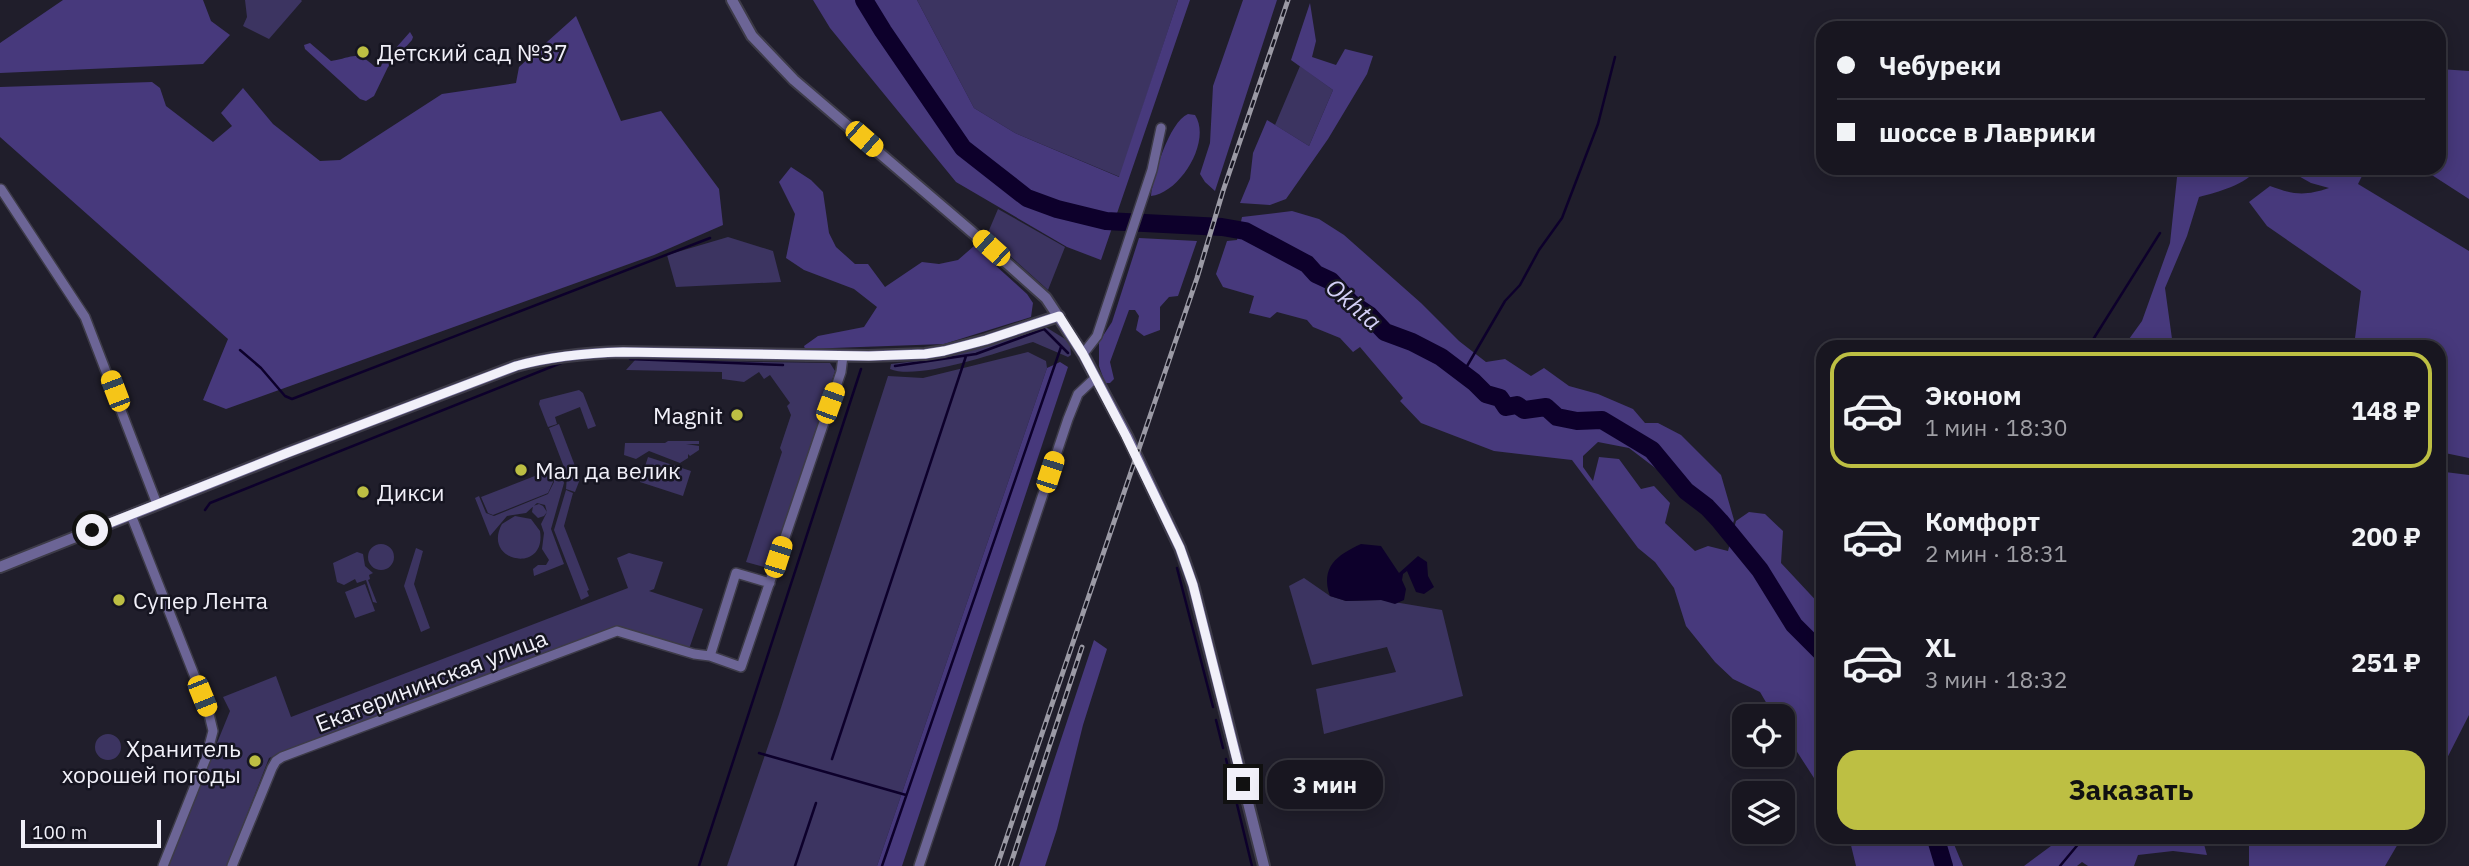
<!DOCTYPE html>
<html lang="ru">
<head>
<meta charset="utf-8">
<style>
	:root { --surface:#181620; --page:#25232d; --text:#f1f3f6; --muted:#9f9fa5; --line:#36353e; --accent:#bdbf43 }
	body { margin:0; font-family:"IBM Plex Sans",sans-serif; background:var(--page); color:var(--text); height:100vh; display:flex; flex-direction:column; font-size:26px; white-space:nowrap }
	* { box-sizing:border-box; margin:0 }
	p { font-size:23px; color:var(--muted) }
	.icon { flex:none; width:38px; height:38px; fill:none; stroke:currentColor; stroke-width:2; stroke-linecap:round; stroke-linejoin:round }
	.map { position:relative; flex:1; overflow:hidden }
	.sheet { position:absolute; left:1816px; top:340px; width:630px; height:504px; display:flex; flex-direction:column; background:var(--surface); border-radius:21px; box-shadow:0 4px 18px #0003,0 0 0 2px var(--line) }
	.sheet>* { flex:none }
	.banner { position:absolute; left:1816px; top:21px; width:630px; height:154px; border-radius:21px; box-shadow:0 4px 18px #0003,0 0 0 2px var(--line); display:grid; align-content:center; height:154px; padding:0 21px; background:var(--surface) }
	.buttons { position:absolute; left:1732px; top:704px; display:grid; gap:14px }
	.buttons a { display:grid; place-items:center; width:63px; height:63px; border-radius:14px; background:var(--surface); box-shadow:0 4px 18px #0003,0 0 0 2px var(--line); font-size:35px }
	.scale { position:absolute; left:21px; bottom:18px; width:140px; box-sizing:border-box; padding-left:7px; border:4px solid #f1f0f9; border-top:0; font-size:19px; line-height:24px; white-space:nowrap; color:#f1f0f9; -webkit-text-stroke:5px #161521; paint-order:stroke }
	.end { position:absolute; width:32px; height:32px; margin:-16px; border:9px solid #f1f0f9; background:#111; box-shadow:0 0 0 4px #111 }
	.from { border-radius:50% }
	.bubble { position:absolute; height:49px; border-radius:21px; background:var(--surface); box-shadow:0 4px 18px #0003,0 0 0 2px var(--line); font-size:23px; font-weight:700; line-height:49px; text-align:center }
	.car { position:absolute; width:21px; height:42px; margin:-21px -10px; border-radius:9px; box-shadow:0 0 5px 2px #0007; background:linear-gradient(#f5c518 24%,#345 0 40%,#f5c518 0 76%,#345 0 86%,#f5c518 0) }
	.banner b { display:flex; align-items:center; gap:24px; height:66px; font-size:26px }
	.banner b+b { border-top:2px solid var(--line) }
	.banner i { width:18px; height:18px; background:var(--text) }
	ul { padding:12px 0 0; list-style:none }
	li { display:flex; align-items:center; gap:21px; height:116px; margin:0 14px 10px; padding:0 7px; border:4px solid transparent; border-radius:21px }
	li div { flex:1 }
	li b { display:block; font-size:26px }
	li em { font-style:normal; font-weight:700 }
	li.selected { border-color:var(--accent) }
	li>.icon { width:63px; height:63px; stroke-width:1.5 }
	.action { display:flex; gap:14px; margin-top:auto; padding:14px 21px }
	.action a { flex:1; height:80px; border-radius:21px; background:var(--accent); color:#111; font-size:28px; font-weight:700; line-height:80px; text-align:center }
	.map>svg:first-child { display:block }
	.green { fill:#3c3461 }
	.forest { fill:#47397c }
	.water { fill:#0d002b }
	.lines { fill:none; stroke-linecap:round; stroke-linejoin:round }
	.stream { stroke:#0d002b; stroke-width:2.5 }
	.river { stroke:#0d002b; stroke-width:18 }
	.minor-casing { stroke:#3d3b48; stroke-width:12 }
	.tertiary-casing { stroke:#3d3b48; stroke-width:14 }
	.minor { stroke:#6c6596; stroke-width:9 }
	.tertiary { stroke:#6c6596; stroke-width:10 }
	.rail-casing { stroke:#9b9aa5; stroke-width:5 }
	.rail { stroke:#161521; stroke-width:2.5; stroke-dasharray:8; stroke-linecap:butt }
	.route { stroke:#f1f0f9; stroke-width:9 }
	.poi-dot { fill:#bdbf43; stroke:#161521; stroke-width:2.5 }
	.labels { text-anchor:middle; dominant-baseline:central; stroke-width:5; stroke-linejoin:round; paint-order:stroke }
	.poi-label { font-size:23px; fill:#f1f0f9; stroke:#161521; text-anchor:start }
	.street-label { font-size:23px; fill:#f1f0f9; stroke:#161521 }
	.water-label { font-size:24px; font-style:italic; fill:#d4d0f8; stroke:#161521 }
</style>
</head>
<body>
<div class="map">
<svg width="2469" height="866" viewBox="0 0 2469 866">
	<rect width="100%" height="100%" fill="#201e2b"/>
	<path class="green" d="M245,0H301L302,1L269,39L243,26L247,17Z
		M917,0H1178L1120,177L1015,133L974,108Z
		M1300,66L1333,90L1309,146L1275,125Z
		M998,209L1065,247L1048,290L987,235Z
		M728,237L773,251L781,282L676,287L667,255Z
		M1044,326L1070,342L1071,355L1068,357L1033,342C1001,351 919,381 890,369L891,364L941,358Z
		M1028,352L1046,361L1047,368L877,866H727L779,714L888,376L923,378Z
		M635,360L830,363L835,371L771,569L746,562L782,452L780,448L791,415L787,406L790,403L770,375L764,379L759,372L744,382L722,379V372L626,370Z
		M579,390L583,393L596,426L588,429L580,407L555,417L557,424L548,427L539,404L540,400Z
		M559,424L580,479L575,492L566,489L567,475L549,428Z
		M668,441H699V444H686L699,446V450L690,456L688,454V458L680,463L649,451L636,459L624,455L625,443H665Z
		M648,457L691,471L683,496L640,482Z
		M560,465L564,483L551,529L564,564L534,576L533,569L538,565H546L549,560L542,549L544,533L541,524L547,512L544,516L538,518L532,512L533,506L539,504L543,506L547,512L545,505L537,503L526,513L507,516L490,536L475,498L479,496L486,513L494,516L548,494L554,482L550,468Z
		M550,470L553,482L548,493L493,515L488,513L481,497Z
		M566,490L573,493L564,526L589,590L587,591L589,596L581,600L554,530Z
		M515,516L531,519L540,531C547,575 481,562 502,524Z
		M368 557a13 13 0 1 1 26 0a13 13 0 1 1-26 0Z
		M416,548L423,551L414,584L430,628L421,632L404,586Z
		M357,552L363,554L365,566L373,573L369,575L370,579L368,580L377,603L373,602L366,580L357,583L355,579L344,585L337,582L333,563Z
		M629,553L663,562L654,589L649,591L703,609L689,649L620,627H614L269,758L227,866H167L230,711L223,697L276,676L291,717L628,588L617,558Z
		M1304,578L1330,596L1346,601L1382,600L1442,610L1463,696L1324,734L1316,689L1396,672L1387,647L1312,665L1289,586Z
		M365,584L375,611L355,618L345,592Z
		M95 747a13 13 0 1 1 26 0a13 13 0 1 1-26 0Z"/>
	<path class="forest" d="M63,0H203L211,21L230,35L203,64L0,73V43Z
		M813,0H917L974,108L1015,133L1119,177L1178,0H1190L1101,260L1067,247L956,182L830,28Z
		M1243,0H1277L1215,191L1205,182L1200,174L1210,143L1213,86Z
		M1310,3L1316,41L1312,57L1336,65L1345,49L1373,56L1367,74L1328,139L1286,199L1270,205L1240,203L1250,179L1253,153L1267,120L1309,146L1333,90L1291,60Z
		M576,16L621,121L661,111L719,189L723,225L654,255L226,409L203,400L228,339L0,137V87L152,82L160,88L166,106L213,142L232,126L221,113L243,88L273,124L320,161L340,160L442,94L516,83L519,67Z
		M410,32L413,37L412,40L388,67L374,96L366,101L360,99L305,49L304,45L310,43L331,61C353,58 356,49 375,67L380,66Z
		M2440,69L2469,71V199L2421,168H2440Z
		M1188,114L1195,115C1212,141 1180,193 1151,196C1153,176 1169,122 1188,114Z
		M791,167L811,180L823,192L829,233L836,247L855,264H868L885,287L922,262L939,264L958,260L974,246L1027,294L1033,303L1031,317L944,344L805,349L804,346L818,336L864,327L877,307L854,289L804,270L786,258L795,214L779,182Z
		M2178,168H2258C2246,185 2218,192 2199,197L2187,236L2165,288L2173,346H2124L2142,321L2170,243Z
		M2284,168H2366L2358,184L2469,251V458L2440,452V346H2354L2361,291L2267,226L2249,202L2270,186C2294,195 2305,196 2329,188L2311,183Z
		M1292,211L1319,219L1344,235L1421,303L1459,341L1486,362L1505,359L1531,376L1544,368L1569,386L1598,394L1633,409L1645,423H1658L1681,435L1721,475L1734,520L1729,536L1722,534L1658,470L1629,448L1598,442L1583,456V467L1593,481L1599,457L1619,459L1641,489L1654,486L1670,503L1665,523L1695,551L1708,546L1728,551L1736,521L1749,512L1765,514L1783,531L1781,563L1823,608V792L1783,730V716H1774L1760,692L1733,679L1715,662L1686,626L1674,588L1655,562L1638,548L1572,460L1494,451L1421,423L1400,401L1403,398L1360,347L1353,352L1340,338L1313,327L1307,320L1277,312L1270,318L1249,313L1254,296L1223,287L1216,274L1227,241L1237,240L1242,217Z
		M1139,238L1197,241L1178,296L1169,297L1160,307V330L1144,336L1136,330L1139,316L1135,310H1129L1110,362L1114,379L1110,383H1105L1099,366V342L1112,322Z
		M1060,362L1068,367L902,866H877L1047,368Z
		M2445,472L2469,475V715L2440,772V475Z
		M1094,640L1107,649L1083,725L1057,829L1045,866H1019Z
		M1849,837H1951L1963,866H1856Z
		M2060,837H2202L2207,855L2173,851L2138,855L2134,866H2088L2082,862L2077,866H2024L2055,843Z
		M2249,837V836L2402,837L2385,866H2249Z"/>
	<path class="water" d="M1361,544L1381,546L1399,573L1418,556L1427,562L1428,576L1434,587L1424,594L1416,592L1407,571L1403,574L1402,580L1406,589L1404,600L1395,604L1381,600L1346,601L1330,596C1320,567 1337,555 1361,544Z"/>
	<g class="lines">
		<path class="stream" d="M2089,346L2160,233
			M240,350L261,368L285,396L292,399L710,238
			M597,358H615
			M630,359L783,365
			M895,366L976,354L1044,329L1068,353
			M1463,373L1505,301L1520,285L1539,250L1562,218L1598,124L1615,57
			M205,510L210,503L566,361
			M1177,568L1213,707
			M1216,720L1223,748
			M759,753L906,795
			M832,759L966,356
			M1226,759L1252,866
			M699,866L861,369
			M795,866L816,803
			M882,866L1061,347
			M2060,866L2085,836"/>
		<path class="river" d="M864,0L883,31L963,148L1027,198L1057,209L1106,221L1222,227L1245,231L1307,264L1316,274L1331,281L1351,303L1369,315L1385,332L1412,342L1441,357L1474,382L1486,394L1500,398L1506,407L1517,405L1524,410L1546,407L1557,417L1577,421L1602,420L1652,450L1686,491L1707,507L1720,521L1760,570L1794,625L1824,655
			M1935,836L1944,866"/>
		<g class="minor-casing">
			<path id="minor" d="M1,189L85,317L157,504
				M1083,354L1097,336L1152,170L1161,128
				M131,515L208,710L213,731L206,758L163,866
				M710,656L736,573L770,583
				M232,866L272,768L276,761L282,757L617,631L694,654L710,656L741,667L841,372L843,356
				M919,866L1068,419L1078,394L1095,378"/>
		</g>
		<g class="tertiary-casing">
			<path id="tertiary" d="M732,0L752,36L794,80L972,232L1046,298L1083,354L1127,436L1180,548L1193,585L1264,866
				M0,567L287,453L516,366C552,356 585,353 623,352L868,356L925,354L944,351L986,340L1059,316"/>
		</g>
		<use href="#minor" class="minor"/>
		<use href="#tertiary" class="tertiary"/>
		<g class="rail-casing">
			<path id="rail" d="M997,866L1197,278L1223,191L1288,0
				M1010,866L1082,647"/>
		</g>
		<use href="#rail" class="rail"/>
	</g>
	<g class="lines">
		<path class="route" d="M92,530L287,453L516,366C552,356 585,353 623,352L869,356L925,354L944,351L986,340L1059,316L1083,354L1126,436L1180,548L1193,585L1243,784"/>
	</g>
	<g class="poi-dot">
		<circle cx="363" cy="52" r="7"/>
		<circle cx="737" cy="415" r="7"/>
		<circle cx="521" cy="470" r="7"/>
		<circle cx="363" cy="492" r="7"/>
		<circle cx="119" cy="600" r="7"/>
		<circle cx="255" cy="761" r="7"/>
	</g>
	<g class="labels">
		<g class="poi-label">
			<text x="377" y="52">Детский сад №37</text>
			<text x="723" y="415" text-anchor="end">Magnit</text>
			<text x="535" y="470">Мал да велик</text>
			<text x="377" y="492">Дикси</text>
			<text x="133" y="600">Супер Лента</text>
			<text x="241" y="748" text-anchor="end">Хранитель<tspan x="241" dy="26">хорошей погоды</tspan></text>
		</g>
		<g class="street-label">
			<text transform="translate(431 680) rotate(-21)">Екатерининская улица</text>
		</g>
		<g class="water-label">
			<text transform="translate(1354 304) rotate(41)">Okhta</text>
		</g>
	</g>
</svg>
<div class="buttons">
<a><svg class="icon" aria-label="locate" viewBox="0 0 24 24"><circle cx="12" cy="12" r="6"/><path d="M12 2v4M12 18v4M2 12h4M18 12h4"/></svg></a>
<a><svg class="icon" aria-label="layers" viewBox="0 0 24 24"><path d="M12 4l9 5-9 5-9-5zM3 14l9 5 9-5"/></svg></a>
</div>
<div class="scale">100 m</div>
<i class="end from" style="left:92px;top:530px"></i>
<i class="end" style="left:1243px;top:784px"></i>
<div class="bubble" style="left:1267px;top:760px;width:116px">3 мин</div>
<i class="car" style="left:864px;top:139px;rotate:131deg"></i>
<i class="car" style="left:991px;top:248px;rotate:312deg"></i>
<i class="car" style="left:115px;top:391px;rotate:339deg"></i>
<i class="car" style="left:830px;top:403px;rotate:20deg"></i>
<i class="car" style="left:1050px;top:472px;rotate:18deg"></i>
<i class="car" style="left:778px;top:557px;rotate:18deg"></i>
<i class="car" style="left:202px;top:696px;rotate:158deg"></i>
<div class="banner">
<b><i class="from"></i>Чебуреки</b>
<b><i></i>шоссе в Лаврики</b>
</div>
<section class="sheet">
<ul>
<li class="selected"><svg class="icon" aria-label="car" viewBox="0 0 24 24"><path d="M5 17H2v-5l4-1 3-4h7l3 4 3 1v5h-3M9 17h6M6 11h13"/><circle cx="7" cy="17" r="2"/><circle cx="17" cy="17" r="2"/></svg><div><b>Эконом</b><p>1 мин · 18:30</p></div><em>148 ₽</em></li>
<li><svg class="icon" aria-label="car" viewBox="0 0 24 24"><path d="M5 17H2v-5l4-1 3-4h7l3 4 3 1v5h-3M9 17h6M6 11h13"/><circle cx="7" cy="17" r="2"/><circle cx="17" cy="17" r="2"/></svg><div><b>Комфорт</b><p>2 мин · 18:31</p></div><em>200 ₽</em></li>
<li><svg class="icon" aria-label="car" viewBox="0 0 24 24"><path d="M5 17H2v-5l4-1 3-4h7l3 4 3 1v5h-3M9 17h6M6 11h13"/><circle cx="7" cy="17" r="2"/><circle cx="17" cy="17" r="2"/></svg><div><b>XL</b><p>3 мин · 18:32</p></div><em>251 ₽</em></li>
</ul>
<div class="action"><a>Заказать</a></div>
</section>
</div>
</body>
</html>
